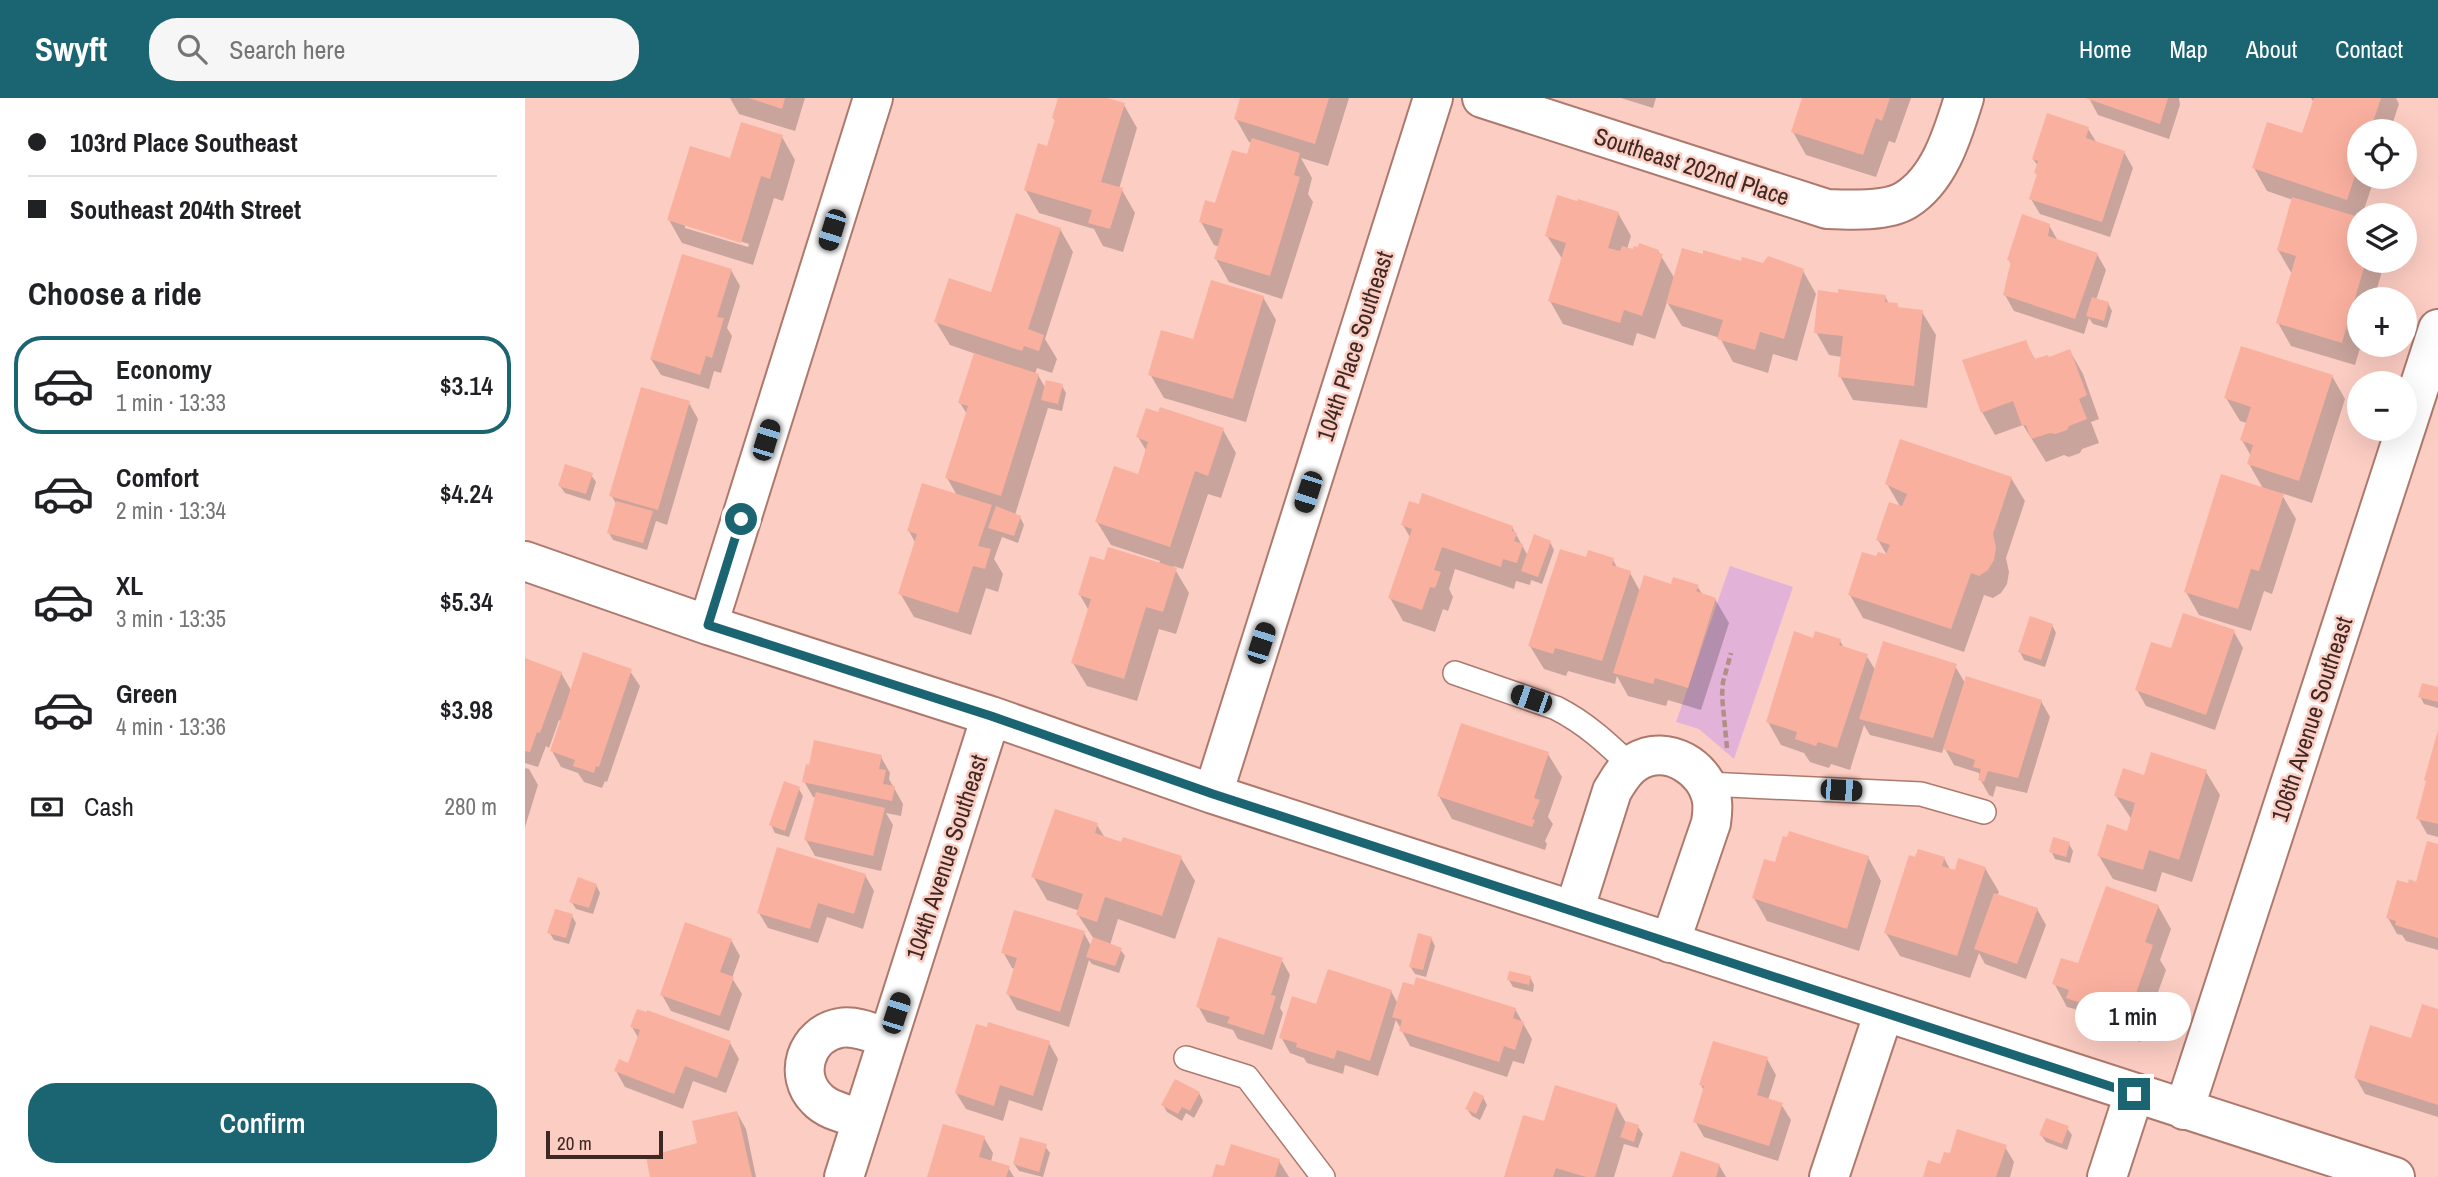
<!DOCTYPE html>
<html lang="en">
<head>
<meta charset="utf-8">
<style>
	:root { --surface:#fff; --page:#f6f6f6; --text:#202124; --muted:#757577; --line:#e0e0e0; --accent:#1b6472 }
	body { margin:0; font-family:"Archivo Narrow",sans-serif; background:var(--page); color:var(--text); height:100vh; display:flex; flex-direction:column; font-size:26px; white-space:nowrap }
	* { box-sizing:border-box; margin:0 }
	p { font-size:23px; color:var(--muted) }
	.icon { flex:none; width:38px; height:38px; fill:none; stroke:currentColor; stroke-width:2; stroke-linecap:round; stroke-linejoin:round }
	.map { position:relative; flex:1; overflow:hidden }
	.panel { display:flex; flex-direction:column; background:var(--surface); width:525px }
	.panel>* { flex:none }
	.banner { display:grid; align-content:center; height:154px; padding:0 28px; background:var(--surface) }
	.buttons { position:absolute; left:1822px; top:21px; display:grid; gap:14px }
	.buttons a { display:grid; place-items:center; width:70px; height:70px; border-radius:50%; background:var(--surface); box-shadow:0 7px 28px #0002; font-size:35px }
	.scale { position:absolute; left:21px; bottom:18px; width:117px; box-sizing:border-box; padding-left:7px; border:4px solid #3d2823; border-top:0; font-size:19px; line-height:24px; white-space:nowrap; color:#3d2823; -webkit-text-stroke:5px #fccdc3; paint-order:stroke }
	.end { position:absolute; width:32px; height:32px; margin:-16px; border:9px solid #1b6472; background:#fff; box-shadow:0 0 0 4px #fff }
	.from { border-radius:50% }
	.bubble { position:absolute; height:49px; border-radius:24px; background:var(--surface); box-shadow:0 7px 28px #0002; font-size:23px; font-weight:600; line-height:49px; text-align:center }
	.car { position:absolute; width:21px; height:42px; margin:-21px -10px; border-radius:9px; box-shadow:0 0 5px 2px #0007; background:linear-gradient(#222 24%,#8ab4d8 0 40%,#222 0 76%,#8ab4d8 0 86%,#222 0) }
	.banner b { display:flex; align-items:center; gap:24px; height:66px; font-size:26px }
	.banner b+b { border-top:2px solid var(--line) }
	.banner i { width:18px; height:18px; background:var(--text) }
	ul { padding:0; list-style:none }
	li { display:flex; align-items:center; gap:21px; height:98px; margin:0 14px 10px; padding:0 14px; border:4px solid transparent; border-radius:28px }
	li div { flex:1 }
	li b { display:block; font-size:26px }
	li em { font-style:normal; font-weight:600 }
	li.selected { border-color:var(--accent) }
	li>.icon { width:63px; height:63px; stroke-width:1.5 }
	h2 { padding:0 28px; font-size:32px; line-height:84px }
	.pay { display:flex; align-items:center; gap:18px; height:77px; padding:0 28px; font-size:26px }
	.pay p { margin-inline-start:auto }
	.cta { display:flex; gap:14px; margin-top:auto; padding:14px 28px }
	.cta a { flex:1; height:80px; border-radius:28px; background:var(--accent); color:#fff; font-size:28px; font-weight:600; line-height:80px; text-align:center }
	header { display:flex; align-items:center; gap:42px; box-sizing:border-box; height:98px; padding:0 35px; background:var(--accent); color:#fff }
	header strong { font-size:33px }
	nav { display:flex; gap:38px; margin-inline-start:auto; font-size:24px }
	.search { width:490px; height:63px; background:var(--page); display:flex; align-items:center; gap:18px; box-sizing:border-box; padding:0 24px; border-radius:28px; color:var(--muted); font-size:26px }
	main { display:flex; flex:1; min-height:0 }
	.map>svg:first-child { display:block }
	.green { fill:#e2b2d9 }
	.shadow { fill:#0003; fill-rule:evenodd }
	.building { fill:#fab09f }
	.lines { fill:none; stroke-linecap:round; stroke-linejoin:round }
	.lane-casing { stroke:#ad796d; stroke-width:26 }
	.street-casing { stroke:#ad796d; stroke-width:42 }
	.path { stroke:#b38e86; stroke-width:4.5; stroke-dasharray:7 3.5; stroke-linecap:butt }
	.lane { stroke:#fff; stroke-width:23 }
	.street { stroke:#fff; stroke-width:38 }
	.route { stroke:#1b6472; stroke-width:9 }
	.labels { text-anchor:middle; dominant-baseline:central; stroke-width:5; stroke-linejoin:round; paint-order:stroke }
	.street-label { font-size:24px; fill:#3d2823; stroke:#fccdc3 }
</style>
</head>
<body>
<header>
<strong>Swyft</strong>
<div class="search"><svg class="icon" aria-label="search" viewBox="0 0 24 24"><circle cx="10" cy="10" r="6"/><path d="M15 15l6 6"/></svg>Search here</div>
<nav><a>Home</a><a>Map</a><a>About</a><a>Contact</a></nav>
</header>
<main>
<section class="panel">
<div class="banner">
<b><i class="from"></i>103rd Place Southeast</b>
<b><i></i>Southeast 204th Street</b>
</div>
<h2>Choose a ride</h2>
<ul>
<li class="selected"><svg class="icon" aria-label="car" viewBox="0 0 24 24"><path d="M5 17H2v-5l4-1 3-4h7l3 4 3 1v5h-3M9 17h6M6 11h13"/><circle cx="7" cy="17" r="2"/><circle cx="17" cy="17" r="2"/></svg><div><b>Economy</b><p>1 min · 13:33</p></div><em>$3.14</em></li>
<li><svg class="icon" aria-label="car" viewBox="0 0 24 24"><path d="M5 17H2v-5l4-1 3-4h7l3 4 3 1v5h-3M9 17h6M6 11h13"/><circle cx="7" cy="17" r="2"/><circle cx="17" cy="17" r="2"/></svg><div><b>Comfort</b><p>2 min · 13:34</p></div><em>$4.24</em></li>
<li><svg class="icon" aria-label="car" viewBox="0 0 24 24"><path d="M5 17H2v-5l4-1 3-4h7l3 4 3 1v5h-3M9 17h6M6 11h13"/><circle cx="7" cy="17" r="2"/><circle cx="17" cy="17" r="2"/></svg><div><b>XL</b><p>3 min · 13:35</p></div><em>$5.34</em></li>
<li><svg class="icon" aria-label="car" viewBox="0 0 24 24"><path d="M5 17H2v-5l4-1 3-4h7l3 4 3 1v5h-3M9 17h6M6 11h13"/><circle cx="7" cy="17" r="2"/><circle cx="17" cy="17" r="2"/></svg><div><b>Green</b><p>4 min · 13:36</p></div><em>$3.98</em></li>
</ul>
<div class="pay"><svg class="icon" aria-label="cash" viewBox="0 0 24 24"><path d="M3 7h18v10H3z"/><circle cx="12" cy="12" r="2"/></svg>Cash<p>280 m</p></div>
<div class="cta"><a>Confirm</a></div>
</section>
<div class="map">
<svg width="1913" height="1079" viewBox="0 0 1913 1079">
	<rect width="100%" height="100%" fill="#fccdc3"/>
	<path class="green" d="M1205,468L1268,489L1209,661L1174,631L1151,624Z"/>
	<path class="shadow" d="M205,0H280L270,33L214,16Z
		M535,0H576L599,7L612,30L594,91L597,92L610,115L598,154L578,148L569,131L514,115L500,91L523,50L531,24L528,19Z
		M717,0H824L803,68L776,60L787,80L783,96L788,104L757,201L704,184L691,161L695,149L689,147L676,124L691,108L724,58L727,45L724,44L711,21Z
		M1096,0H1131L1128,10Z
		M1279,0H1386L1370,45L1364,43L1351,79L1281,57L1268,34Z
		M1564,0H1654L1655,7L1644,41L1573,17Z
		M1786,0H1871L1874,6L1865,33H1834V79H1850L1837,117H1834V163H1860L1849,201H1834L1836,247L1830,267L1766,248L1753,225L1767,176L1753,152L1768,102L1742,93L1729,70L1778,37L1789,5Z
		M1563,31L1572,45L1599,54L1608,70L1585,139L1515,116L1506,101L1513,79L1511,75L1513,68L1508,61Z
		M257,39L270,62L258,103L249,100L228,167L157,145L144,122L206,62ZM160,126L224,146L223,149L160,130Z
		M1093,115L1106,138L1102,151L1133,153L1150,181L1218,166L1278,173L1291,196L1272,263L1248,256L1243,275L1208,264L1195,240L1157,228L1142,204L1130,241L1112,235L1108,248L1038,226L1025,203L1038,162L1022,138Z
		M1524,127L1533,143L1572,156L1581,172L1571,202L1583,205L1587,213L1582,230L1568,226L1564,220L1559,236L1489,213L1480,197L1487,167L1484,162Z
		M535,131L548,154L520,241L532,261L527,275L512,270L510,276L513,277L521,291L537,288L541,295L537,313L523,310L490,417L495,419L499,427L493,445L477,439L469,461L478,476L473,494L461,490L446,537L389,519L375,495L391,446L384,433L433,399L422,380L442,316L435,305L451,256L425,247L411,224L467,196Z
		M206,172L215,188L202,230L207,238L196,275L189,273L184,291L136,277L126,261Z
		M1360,198L1364,206L1372,207L1374,211L1397,214L1411,237L1402,310L1328,302L1315,278L1317,259L1304,257L1291,234Z
		M738,199L751,222L721,324L639,300L625,276L669,244Z
		M1500,244L1511,263L1524,261L1545,253L1558,276L1574,321L1566,324L1574,345L1557,351L1555,355L1544,359L1539,357L1521,364L1498,327L1470,337L1457,314Z
		M1807,278L1820,301L1787,405L1756,395L1771,421L1747,496L1739,493L1726,533L1674,517L1661,494L1739,392L1724,366L1726,358L1717,342L1722,325L1715,323L1701,300Z
		M164,305L173,321L142,427L131,423L122,452L88,442L84,435L92,407L86,397Z
		M698,332L711,355L696,400L683,396L658,471L648,468L664,495L651,536L634,531L612,603L562,588L548,565L564,513L555,497L580,464L634,467L635,463L586,447L572,424L614,378L622,354L613,339Z
		M66,377L71,384L65,403L40,395L35,388Z
		M1486,380L1500,403L1481,460L1484,474L1482,486L1476,495L1468,500L1459,497L1439,554L1338,520L1325,497L1352,461L1363,459L1353,442L1376,410L1362,386Z
		M895,408L987,429L1003,458L1025,444L1029,452L1017,486L1006,482L1005,487L991,483L989,491L930,471L924,491L928,499L923,513L918,511L910,534L878,523L865,500L886,441L878,427Z
		M1062,461L1088,462L1093,471L1105,475L1115,493L1147,488H1172L1178,497L1190,501L1204,525L1176,612L1143,602L1141,608L1103,598L1092,578L1090,586L1043,573L1041,578L1019,571L1005,548Z
		M1527,527L1531,535L1520,569L1499,562L1495,554Z
		M1709,534L1718,550L1690,632L1621,608L1612,592L1647,552Z
		M1289,542L1315,543L1319,550L1341,557L1351,573L1430,568L1440,585L1516,603L1525,619L1502,695L1471,688L1468,699L1464,697L1455,681L1454,675L1429,667L1419,649L1417,655L1345,637L1339,627L1325,672L1306,666L1304,670L1285,664L1279,655L1256,647L1243,624Z
		M0,562L36,575L47,594L105,573L115,588L82,684L80,683L77,690L59,684L53,675L36,669L27,653L37,624L34,622L24,650L21,648L13,669L0,665Z
		M1913,591V610L1899,606L1895,598Z
		M1913,635V739L1902,736L1893,720Z
		M1023,656L1037,679L1023,719L1028,726L1020,743L1022,746L1020,752L927,721L914,698Z
		M356,659L365,675L364,681L378,706L376,718L361,715L368,727L356,773L290,758L281,742L292,700L288,699L279,683L285,669Z
		M0,670L4,671L13,687L0,729Z
		M1681,674L1695,697L1667,784L1637,774L1631,794L1588,781L1574,758L1603,735L1607,722L1591,698L1620,679Z
		M274,691L278,698L264,739L250,735L246,727Z
		M572,727L580,740L656,760L670,783L650,841L593,821L585,847L595,851L600,858L594,875L567,866L564,862L544,929L492,912L483,896L490,871L487,870L478,854L559,835L566,848L569,841L553,817L555,813L522,802L508,778Z
		M1263,742L1343,759L1356,783L1334,853L1242,823L1229,800L1251,766Z
		M1544,746L1548,753L1545,765L1530,761L1526,753Z
		M1913,748V852L1881,843L1877,837L1872,836L1863,820L1892,786Z
		M1419,760L1426,773L1460,770L1474,794L1472,797L1512,811L1521,827L1501,881L1460,866L1454,855L1445,880L1375,858L1361,835Z
		M340,777L349,793L338,831L302,819L293,845L243,830L234,815Z
		M71,787L75,795L68,816L51,811L46,803Z
		M1633,808L1646,831L1635,862L1641,872L1615,944L1556,923L1550,911L1542,909L1529,885Z
		M47,818L51,825L44,846L29,842L24,834Z
		M906,840L910,848L901,879L890,876L885,868Z
		M206,842L215,858L207,880L217,896L204,933L146,913L137,897Z
		M756,861L765,877L755,910L758,915L747,952L713,941L708,932L682,924L673,908Z
		M1005,879L1009,887L1008,894L988,889L984,882Z
		M866,893L873,906L990,911L1007,941L999,966L988,963L982,979L885,948L871,922L853,978L820,967L818,976L782,965L779,960L765,955L756,939L793,908Z
		M1913,913V1019L1840,996L1831,980L1887,942Z
		M107,929L205,945L214,961L201,995L168,983L158,1011L100,989L91,973L104,967L114,941Z
		M524,945L533,961L517,1013L484,1002L478,1023L441,1011L431,995Z
		M1242,961L1251,977L1243,1002L1256,1006L1266,1022L1253,1063L1179,1039L1170,1023L1179,993L1176,987Z
		M674,995L678,1003L669,1020L661,1015L657,1023L642,1014L638,1007Z
		M958,999L962,1007L955,1022L947,1018L942,1011Z
		M1091,1007L1101,1025L1113,1029L1118,1036L1113,1050L1099,1046L1089,1079H981L1020,1026Z
		M212,1015L221,1031L231,1079H127L174,1047Z
		M1542,1030L1547,1037L1542,1052L1521,1044L1516,1037Z
		M459,1040L468,1055L466,1064L483,1069L489,1079H404Z
		M520,1048L525,1055L518,1079L494,1073L489,1066Z
		M1480,1049L1489,1064L1485,1079H1399L1416,1068Z
		M754,1063L764,1079H689L701,1070Z
		M1194,1067L1201,1079H1149Z"/>
	<path class="building" d="M224,0H260L257,11Z
		M533,0H582L600,5L576,84L598,90L585,131L563,125L567,112L499,92L513,45L522,48L530,21L527,20Z
		M715,0H804L790,46L709,21Z
		M1277,0H1365L1357,23L1351,20L1338,57L1266,34Z
		M1560,0H1643L1635,26Z
		M1789,0H1856L1845,33H1834V66L1822,102L1727,70L1742,24L1777,35Z
		M1522,15L1564,29L1561,40L1600,53L1577,124L1504,101L1512,76L1509,75L1513,63L1507,61Z
		M216,24L258,37L245,81L236,78L216,145L142,122L165,48L205,60Z
		M727,40L775,55L769,77L775,79L745,178L689,161L698,131L674,124L680,102L690,105L707,52L722,56Z
		M1032,97L1052,103L1053,101L1094,114L1083,150L1095,153L1097,148L1108,151L1109,148L1113,149L1114,145L1134,152L1133,155L1138,156L1117,218L1099,212L1095,225L1023,203L1041,145L1020,138Z
		M1767,99L1834,119V163H1841L1817,245L1751,225L1771,158L1752,152Z
		M491,115L536,130L503,231L519,237L514,253L499,248L497,253L409,224L424,180L466,194Z
		M1497,116L1525,126L1523,138L1573,155L1550,221L1478,197L1486,163L1482,162Z
		M1157,150L1178,156V152L1216,163L1217,159L1238,165L1243,158L1279,171L1259,241L1235,234L1230,252L1192,241L1198,222L1141,205Z
		M157,156L207,171L192,219L199,220L187,260L181,258L175,277L125,261Z
		M686,182L739,198L708,301L623,277L636,232L668,241Z
		M1313,191L1361,197L1360,204L1373,205L1372,209L1398,212L1389,288L1313,279L1318,238L1289,235L1293,192L1313,195Z
		M1567,199L1584,204L1579,223L1561,218Z
		M1501,242L1509,261L1523,257L1524,259L1545,251L1562,297L1554,301L1562,321L1544,328L1542,332L1530,336L1525,335L1506,341L1501,327L1497,328L1488,303L1456,315L1437,262Z
		M1716,248L1808,277L1774,383L1722,366L1728,347L1715,342L1726,309L1699,300Z
		M449,255L514,276L476,398L420,380L443,308L433,305Z
		M521,282L538,286L533,306L516,302Z
		M116,289L165,303L133,412L84,398Z
		M635,309L699,330L683,378L670,373L645,449L570,424L589,368L613,376L623,344L611,339L621,310L633,314Z
		M1375,341L1487,379L1468,436L1471,449L1469,462L1463,472L1454,478L1446,475L1426,531L1323,497L1337,454L1351,458L1353,454L1361,456L1365,447L1351,442L1364,404L1377,408L1382,396L1360,386Z
		M40,366L68,375L61,396L33,388Z
		M1696,376L1759,396L1734,473L1726,471L1713,511L1659,494Z
		M397,385L467,407L453,448L466,451L460,471L448,468L433,515L373,496L392,436L382,433Z
		M897,395L988,428L987,433L992,435L989,443L998,446L992,465L978,461L976,469L917,449L909,472L916,474L910,490L905,489L897,512L863,500L887,431L876,427L884,403L894,406Z
		M91,403L128,413L118,445L82,435Z
		M471,408L496,418L489,438L463,430Z
		M1009,436L1026,443L1013,479L996,473Z
		M583,449L652,470L638,514L621,509L599,581L546,565L566,501L553,497L565,458L579,462Z
		M1035,451L1061,459L1063,452L1089,460L1087,467L1106,473L1077,563L1030,550L1028,556L1003,548Z
		M1119,477L1146,486L1148,479L1174,487L1171,493L1191,500L1163,590L1130,580L1128,586L1088,575Z
		M1658,515L1710,532L1681,617L1610,592L1626,544L1646,550Z
		M1505,518L1528,526L1516,562L1493,554Z
		M1269,533L1288,540L1290,533L1316,541L1314,547L1343,556L1312,650L1293,644L1291,648L1270,641L1272,634L1241,624Z
		M1358,543L1432,566L1408,640L1334,621Z
		M58,554L107,571L74,669L71,668L69,675L48,668L50,662L25,653Z
		M0,560L37,574L15,635L12,634L5,654L0,653Z
		M1441,578L1517,602L1493,680L1463,673L1459,684L1453,682L1456,671L1448,669L1450,662L1418,651Z
		M1897,585L1913,589V604L1893,599Z
		M936,625L1024,654L1009,700L1015,702L1007,721L1010,722L1007,729L912,698Z
		M1913,632V726L1891,721L1901,683L1899,682Z
		M289,642L357,657L354,671L361,672L358,686L370,688L367,703L277,684L281,666L284,667Z
		M1626,654L1682,672L1654,762L1624,752L1618,772L1572,758L1582,726L1602,733L1610,705L1589,698L1598,670L1619,677Z
		M259,683L275,689L260,733L244,727Z
		M291,694L360,710L348,758L279,742Z
		M530,711L573,725L570,735L596,744L598,739L657,758L637,818L580,799L572,824L551,817L558,796L506,779Z
		M1264,733L1344,758L1322,831L1227,800L1239,761L1250,764L1258,738L1262,739Z
		M1528,739L1545,744L1541,759L1524,754Z
		M1902,743L1913,746V840L1870,827L1871,823L1861,820L1872,782L1883,785L1884,781L1891,784Z
		M252,749L341,776L329,816L293,805L285,831L232,815Z
		M1393,751L1420,759L1417,768L1430,772L1433,760L1461,769L1432,858L1359,835L1384,757L1390,759Z
		M53,779L72,786L64,810L44,804Z
		M1581,788L1634,807L1620,844L1628,847L1602,921L1541,900L1544,892L1527,886L1536,860L1553,865Z
		M1469,795L1513,810L1492,866L1449,851Z
		M30,811L48,816L41,840L22,835Z
		M489,812L560,833L535,914L481,896L492,860L476,855Z
		M160,824L207,841L195,874L209,879L195,918L135,897Z
		M893,835L907,839L898,872L884,869Z
		M568,839L597,850L590,868L561,859Z
		M693,839L758,860L746,897L751,898L739,937L702,925L705,919L671,909Z
		M803,871L867,892L845,963L812,952L809,961L771,949L772,945L754,940L767,898L791,906Z
		M984,873L1006,878L1004,887L982,882Z
		M891,879L991,910L988,920L999,924L990,952L979,948L974,964L874,933L877,922L867,919L878,884L889,887Z
		M1897,906L1913,911V1007L1829,980L1845,927L1886,940Z
		M112,911L122,914V912L206,943L192,980L160,968L149,996L89,973L94,961L103,965L115,932L105,929Z
		M463,924L525,943L508,998L475,987L469,1008L430,995L451,926L462,929Z
		M1188,943L1243,959L1232,997L1258,1005L1244,1048L1168,1024L1179,988L1174,987Z
		M650,981L675,994L665,1013L657,1009L653,1016L636,1007Z
		M1030,987L1092,1006L1070,1079H1061L1031,1070L1028,1079H979L998,1017L1019,1023Z
		M949,993L959,998L951,1016L940,1011Z
		M212,1013L227,1079H125L121,1059L172,1045L167,1023Z
		M1521,1020L1544,1028L1537,1046L1514,1037Z
		M1101,1023L1114,1027L1109,1044L1095,1039Z
		M418,1026L460,1038L454,1059L485,1068L481,1079H402Z
		M1432,1031L1482,1047L1471,1079H1398L1403,1062L1415,1066L1419,1054L1425,1055Z
		M495,1039L522,1046L514,1074L488,1066Z
		M706,1046L755,1061L750,1079H687L691,1066L699,1068Z
		M1156,1053L1195,1066L1191,1079H1147Z"/>
	<g class="lines">
		<g class="lane-casing">
			<path id="lane" d="M930,575L1031,610C1061,625 1083,646 1106,668
				M1182,686L1396,696L1459,714
				M661,960L722,979L798,1079"/>
		</g>
		<g class="street-casing">
			<path id="street" d="M957,0L1302,111C1324,112 1362,114 1381,102C1415,81 1428,35 1439,0
				M0,463L183,527L466,618L688,696L1870,1079
				M183,527L348,0
				M688,696L908,0
				M1049,813L1087,693C1094,682 1099,671 1111,664C1142,645 1182,670 1187,703C1188,710 1187,718 1186,725L1145,845
				M1659,1012L1913,231
				M337,1021C322,1016 303,1013 292,1001C268,977 281,936 315,930C330,927 348,935 363,940
				M319,1079L466,618
				M1304,1079L1359,914
				M1582,1079L1609,996"/>
		</g>
		<path class="path" d="M1202,650L1197,598L1198,584L1206,555"/>
		<use href="#lane" class="lane"/>
		<use href="#street" class="street"/>
	</g>
	<g class="lines">
		<path class="route" d="M216,421L183,527L466,618L688,696L1609,996"/>
	</g>
	<g class="labels">
		<g class="street-label">
			<text transform="translate(1167 68) rotate(18)">Southeast 202nd Place</text>
			<text transform="translate(829 248) rotate(-72)">104th Place Southeast</text>
			<text transform="translate(1786 621) rotate(-72)">106th Avenue Southeast</text>
			<text transform="translate(421 759) rotate(-72)">104th Avenue Southeast</text>
		</g>
	</g>
</svg>
<div class="buttons">
<a><svg class="icon" aria-label="locate" viewBox="0 0 24 24"><circle cx="12" cy="12" r="6"/><path d="M12 2v4M12 18v4M2 12h4M18 12h4"/></svg></a>
<a><svg class="icon" aria-label="layers" viewBox="0 0 24 24"><path d="M12 4l9 5-9 5-9-5zM3 14l9 5 9-5"/></svg></a>
<a>+</a>
<a>−</a>
</div>
<div class="scale">20 m</div>
<i class="end from" style="left:216px;top:421px"></i>
<i class="end" style="left:1609px;top:996px"></i>
<div class="bubble" style="left:1550px;top:894px;width:116px">1 min</div>
<i class="car" style="left:307px;top:132px;rotate:197deg"></i>
<i class="car" style="left:241px;top:342px;rotate:17deg"></i>
<i class="car" style="left:783px;top:394px;rotate:198deg"></i>
<i class="car" style="left:736px;top:545px;rotate:18deg"></i>
<i class="car" style="left:1006px;top:601px;rotate:289deg"></i>
<i class="car" style="left:1316px;top:692px;rotate:93deg"></i>
<i class="car" style="left:371px;top:915px;rotate:18deg"></i>
</div>
</main>
</body>
</html>
